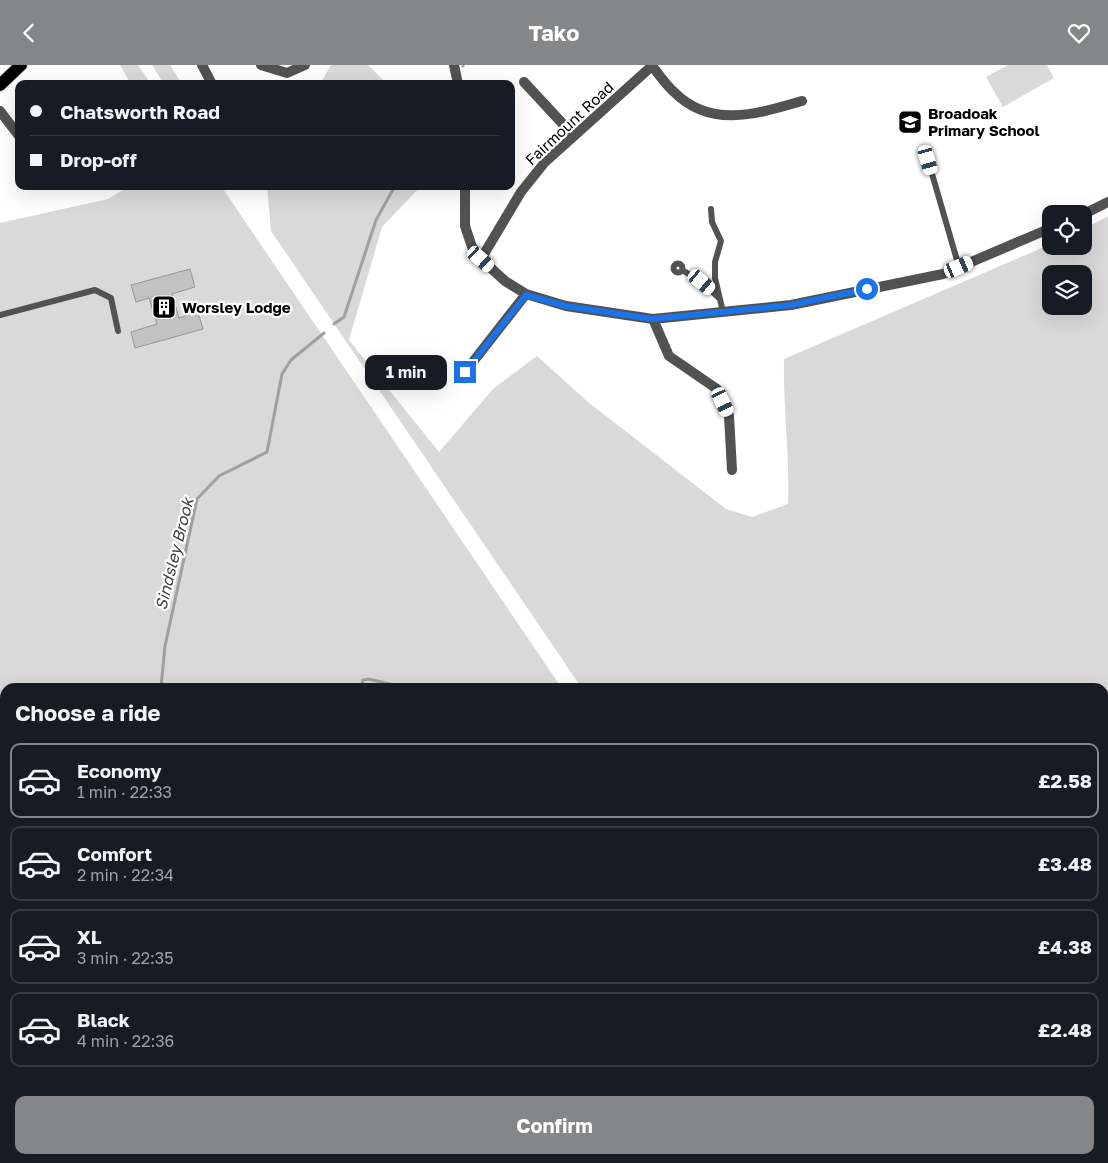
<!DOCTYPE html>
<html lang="en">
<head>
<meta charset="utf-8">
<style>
	:root { --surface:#171b24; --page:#242831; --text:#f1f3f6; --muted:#9ea1a6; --line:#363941; --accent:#858687 }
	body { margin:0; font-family:"Golos Text",sans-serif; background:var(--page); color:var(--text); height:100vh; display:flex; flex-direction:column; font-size:19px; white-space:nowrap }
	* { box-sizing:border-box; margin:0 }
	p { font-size:16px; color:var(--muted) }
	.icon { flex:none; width:28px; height:28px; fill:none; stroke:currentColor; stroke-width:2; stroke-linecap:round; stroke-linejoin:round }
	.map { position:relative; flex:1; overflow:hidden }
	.details { position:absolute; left:0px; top:618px; width:1109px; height:481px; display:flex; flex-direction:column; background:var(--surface); border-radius:15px 15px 0 0; box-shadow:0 5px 20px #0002 }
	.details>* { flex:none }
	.hud { position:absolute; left:15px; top:15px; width:500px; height:110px; border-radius:10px; box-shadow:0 5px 20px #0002; display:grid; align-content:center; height:110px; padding:0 15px; background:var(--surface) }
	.controls { position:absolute; left:1042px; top:140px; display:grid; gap:10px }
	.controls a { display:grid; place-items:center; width:50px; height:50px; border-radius:10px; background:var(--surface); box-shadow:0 5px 20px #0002; font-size:25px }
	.end { position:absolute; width:22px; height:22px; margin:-11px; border:6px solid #1a73e8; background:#fff; box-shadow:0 0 0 2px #fff }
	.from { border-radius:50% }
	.bubble { position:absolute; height:35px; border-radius:10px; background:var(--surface); box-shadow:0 5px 20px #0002; font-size:16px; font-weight:700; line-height:35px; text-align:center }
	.car { position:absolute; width:15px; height:30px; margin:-15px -8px; border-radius:6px; box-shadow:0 0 4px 1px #0007; background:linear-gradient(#fff 24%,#345 0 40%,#fff 0 76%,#345 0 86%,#fff 0) }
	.hud b { display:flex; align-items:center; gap:18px; height:48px; font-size:19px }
	.hud b+b { border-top:1px solid var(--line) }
	.hud i { width:12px; height:12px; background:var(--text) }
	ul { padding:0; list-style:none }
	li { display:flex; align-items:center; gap:15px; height:75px; margin:0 10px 8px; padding:0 5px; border:2px solid var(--line); border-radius:10px }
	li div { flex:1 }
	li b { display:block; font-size:19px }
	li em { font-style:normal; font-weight:700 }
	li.active { border-color:var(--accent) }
	li>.icon { width:45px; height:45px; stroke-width:1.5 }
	h2 { padding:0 15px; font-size:22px; line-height:60px }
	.cta { display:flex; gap:10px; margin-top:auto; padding:10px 15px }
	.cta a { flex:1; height:58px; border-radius:10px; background:var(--accent); color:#fff; font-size:20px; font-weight:700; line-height:58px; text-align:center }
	header { display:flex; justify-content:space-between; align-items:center; height:65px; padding:0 15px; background:var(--accent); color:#fff; font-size:22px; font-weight:700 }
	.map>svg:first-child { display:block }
	.green { fill:#d9d9d9; fill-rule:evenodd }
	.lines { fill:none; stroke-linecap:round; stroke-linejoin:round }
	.stream { stroke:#a0a0a0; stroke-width:3 }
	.building { fill:#c2c2c2; stroke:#969696 }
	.primary-casing { stroke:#dbdbdb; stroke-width:14 }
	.lane { stroke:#525252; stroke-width:6 }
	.street { stroke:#525252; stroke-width:10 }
	.primary { stroke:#000; stroke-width:12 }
	.route { stroke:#1a73e8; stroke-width:6 }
	.labels { text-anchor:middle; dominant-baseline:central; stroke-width:4.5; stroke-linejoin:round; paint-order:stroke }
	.poi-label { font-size:15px; font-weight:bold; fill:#000; stroke:#fff; text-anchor:start }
	.street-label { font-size:15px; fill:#000; stroke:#fff }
	.water-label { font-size:16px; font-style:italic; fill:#414141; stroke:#fff }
</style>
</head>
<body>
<header><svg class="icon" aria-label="back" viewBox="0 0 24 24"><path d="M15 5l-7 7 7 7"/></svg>Tako<svg class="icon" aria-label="heart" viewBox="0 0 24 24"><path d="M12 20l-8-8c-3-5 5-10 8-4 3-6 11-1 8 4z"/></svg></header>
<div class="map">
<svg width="1108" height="1098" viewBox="0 0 1108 1098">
	<rect width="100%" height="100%" fill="#fff"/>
	<path class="green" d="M120,0H138L151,19H131Z
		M152,0H170L182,19H164Z
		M331,0H368L387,19H320Z
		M1008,0H1047L1054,13L1003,42L986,12Z
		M130,121H221L561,622H5V974L0,971V158L108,134Z
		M267,121H421L382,162L349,275L439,387L493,324L537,291L588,337L726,444L752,452L788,439C790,390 783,343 784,294L1051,179V181H1084V164L1108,151V1098H903L900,1094H1104V622H581L271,166ZM1051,209H1084V241H1051Z
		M234,1094H624L617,1098H242Z
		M655,1094H768L776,1098H649Z
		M816,1094H881L884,1098H819Z"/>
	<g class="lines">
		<path class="stream" d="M463,1V0
			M334,259L344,252L376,155L395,121
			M161,622L165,581L197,434L219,411L267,387L282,309L291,295L324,268
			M361,622L363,615L369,614L402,622
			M497,622H504"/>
	</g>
	<path class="building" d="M190,204L195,222L172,229L179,253L198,247L203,264L135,283L131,267L157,259L149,233L136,237L131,220Z"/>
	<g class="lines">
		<g class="primary-casing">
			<path id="primary" d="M0,20L21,0"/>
		</g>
		<path class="lane" d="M928,95L959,202
			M711,144L712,157L721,176L715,197V213L723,247
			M673.5 203a4.5 4.5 0 1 1 9 0a4.5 4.5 0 1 1-9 0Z
			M682,205L702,217L719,233
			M0,250L95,225L111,233L118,266"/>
		<path class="street" d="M202,0L212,19
			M261,0L287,8L305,0
			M454,0L458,19
			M651,0C659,9 665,19 674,27C711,64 757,49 802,36
			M524,17L574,71
			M0,46L19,71
			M465,121V161L472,182L481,194L505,216L526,229L566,241L653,254L791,240L943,209L1051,163
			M1084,149L1108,137
			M481,194L521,127L545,97L653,0
			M653,254L669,291L717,324L729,351L732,405
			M465,307L526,229"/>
		<use href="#primary" class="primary"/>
	</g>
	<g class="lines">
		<path class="route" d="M465,307L526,230L566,241L653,254L791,240L867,224"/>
	</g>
	<defs>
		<g id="school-square" transform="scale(1.25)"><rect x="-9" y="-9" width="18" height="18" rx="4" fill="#000" stroke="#fff"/><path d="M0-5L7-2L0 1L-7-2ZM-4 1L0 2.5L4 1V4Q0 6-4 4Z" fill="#fff"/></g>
		<g id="building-square" transform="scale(1.25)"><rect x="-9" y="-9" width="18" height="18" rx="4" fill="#000" stroke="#fff"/><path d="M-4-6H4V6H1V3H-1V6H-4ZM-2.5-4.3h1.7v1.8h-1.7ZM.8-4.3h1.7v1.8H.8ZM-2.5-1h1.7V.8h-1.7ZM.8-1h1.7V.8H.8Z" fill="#fff"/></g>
	</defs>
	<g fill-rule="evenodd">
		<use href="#school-square" x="910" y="57"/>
		<use href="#building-square" x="164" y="242"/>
	</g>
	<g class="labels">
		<g class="poi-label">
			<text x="928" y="48">Broadoak<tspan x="928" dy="17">Primary School</tspan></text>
			<text x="182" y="242">Worsley Lodge</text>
		</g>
		<g class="street-label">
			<text transform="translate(569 58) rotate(-43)">Fairmount Road</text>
		</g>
		<g class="water-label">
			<text transform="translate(174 489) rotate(-76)">Sindsley Brook</text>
		</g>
	</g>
</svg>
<div class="controls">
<a><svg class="icon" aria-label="locate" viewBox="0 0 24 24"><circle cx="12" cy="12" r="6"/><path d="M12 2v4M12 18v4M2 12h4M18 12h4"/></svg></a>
<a><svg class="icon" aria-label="layers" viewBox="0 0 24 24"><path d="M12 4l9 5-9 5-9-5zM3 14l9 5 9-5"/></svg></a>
</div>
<i class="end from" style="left:867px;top:224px"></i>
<i class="end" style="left:465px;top:307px"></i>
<div class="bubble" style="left:365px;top:290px;width:82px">1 min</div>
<i class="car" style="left:928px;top:95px;rotate:164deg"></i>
<i class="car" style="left:481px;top:194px;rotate:132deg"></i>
<i class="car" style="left:959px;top:202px;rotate:67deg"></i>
<i class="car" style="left:702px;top:217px;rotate:130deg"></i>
<i class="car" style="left:723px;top:337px;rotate:155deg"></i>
<div class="hud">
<b><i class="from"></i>Chatsworth Road</b>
<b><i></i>Drop-off</b>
</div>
<section class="details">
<h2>Choose a ride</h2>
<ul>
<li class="active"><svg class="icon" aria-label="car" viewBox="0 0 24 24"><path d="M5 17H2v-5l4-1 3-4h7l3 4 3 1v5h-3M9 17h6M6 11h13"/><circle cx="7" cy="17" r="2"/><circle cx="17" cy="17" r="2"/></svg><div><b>Economy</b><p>1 min · 22:33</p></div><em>£2.58</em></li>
<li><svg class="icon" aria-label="car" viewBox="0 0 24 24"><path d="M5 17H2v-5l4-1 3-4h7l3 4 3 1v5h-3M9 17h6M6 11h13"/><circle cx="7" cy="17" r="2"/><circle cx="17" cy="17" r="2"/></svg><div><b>Comfort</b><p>2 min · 22:34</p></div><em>£3.48</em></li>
<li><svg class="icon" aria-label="car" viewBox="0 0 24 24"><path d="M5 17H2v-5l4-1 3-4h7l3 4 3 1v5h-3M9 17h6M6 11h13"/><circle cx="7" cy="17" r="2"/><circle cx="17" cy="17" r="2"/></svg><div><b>XL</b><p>3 min · 22:35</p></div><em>£4.38</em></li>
<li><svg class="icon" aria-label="car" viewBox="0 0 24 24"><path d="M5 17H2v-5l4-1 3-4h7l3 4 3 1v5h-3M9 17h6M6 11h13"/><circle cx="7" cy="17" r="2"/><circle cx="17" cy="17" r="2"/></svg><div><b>Black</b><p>4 min · 22:36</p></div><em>£2.48</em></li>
</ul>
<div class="cta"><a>Confirm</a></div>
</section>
</div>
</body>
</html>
